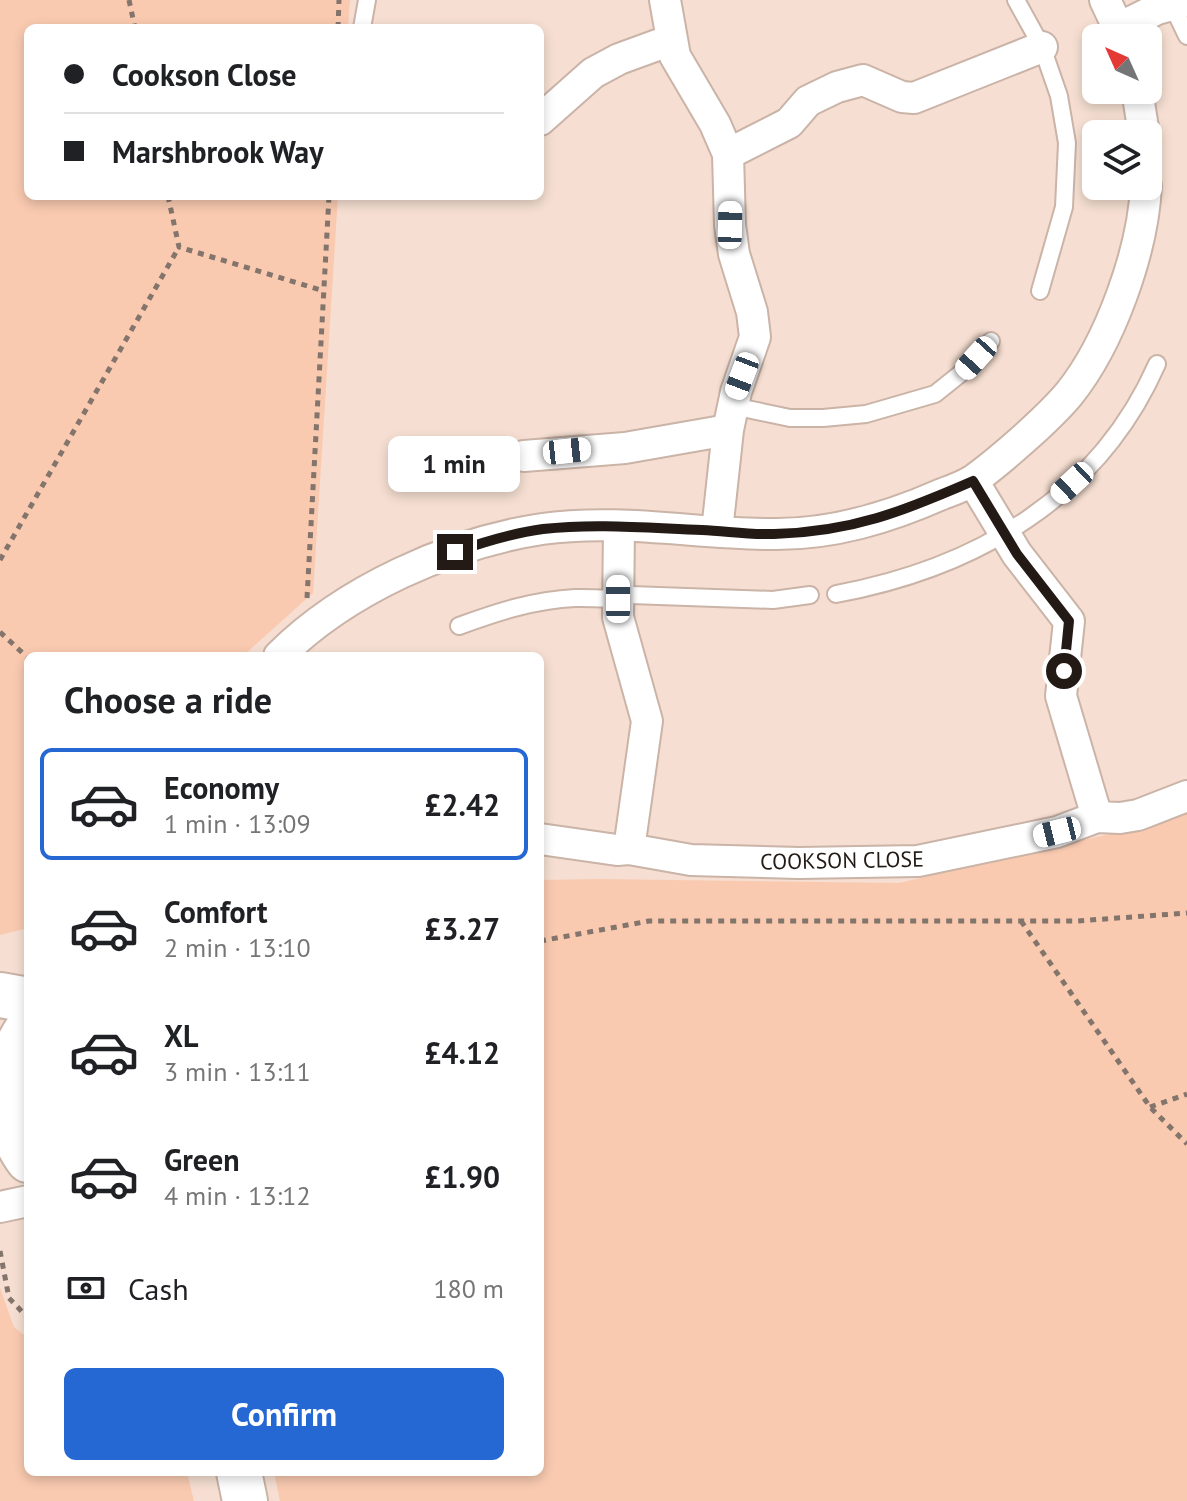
<!DOCTYPE html>
<html lang="en">
<head>
<meta charset="utf-8">
<style>
	:root { --surface:#fff; --page:#f2f2f2; --text:#202124; --muted:#757577; --line:#e0e0e0; --accent:#2567d3 }
	body { margin:0; font-family:"PT Sans",sans-serif; background:var(--page); color:var(--text); height:100vh; display:flex; flex-direction:column; font-size:30px; white-space:nowrap }
	* { box-sizing:border-box; margin:0 }
	p { font-size:26px; color:var(--muted) }
	.icon { flex:none; width:44px; height:44px; fill:none; stroke:currentColor; stroke-width:2; stroke-linecap:round; stroke-linejoin:round }
	.map { position:relative; flex:1; overflow:hidden }
	.sheet { position:absolute; left:24px; top:652px; width:520px; height:824px; display:flex; flex-direction:column; background:var(--surface); border-radius:12px; box-shadow:0 4px 12px #0003 }
	.sheet>* { flex:none }
	.guide { position:absolute; left:24px; top:24px; width:520px; height:176px; border-radius:12px; box-shadow:0 4px 12px #0003; display:grid; align-content:center; height:176px; padding:0 40px; background:var(--surface) }
	.needle { width:52px; rotate:315deg }
	.fabs { position:absolute; left:1082px; top:24px; display:grid; gap:16px }
	.fabs a { display:grid; place-items:center; width:80px; height:80px; border-radius:12px; background:var(--surface); box-shadow:0 4px 12px #0003; font-size:40px }
	.end { position:absolute; width:36px; height:36px; margin:-18px; border:10px solid #231a16; background:#fff; box-shadow:0 0 0 4px #fff }
	.from { border-radius:50% }
	.bubble { position:absolute; height:56px; border-radius:12px; background:var(--surface); box-shadow:0 4px 12px #0003; font-size:26px; font-weight:700; line-height:56px; text-align:center }
	.car { position:absolute; width:24px; height:48px; margin:-24px -12px; border-radius:10px; box-shadow:0 0 6px 2px #0007; background:linear-gradient(#fff 24%,#345 0 40%,#fff 0 76%,#345 0 86%,#fff 0) }
	.guide b { display:flex; align-items:center; gap:28px; height:76px; font-size:30px }
	.guide b+b { border-top:2px solid var(--line) }
	.guide i { width:20px; height:20px; background:var(--text) }
	ul { padding:0; list-style:none }
	li { display:flex; align-items:center; gap:24px; height:112px; margin:0 16px 12px; padding:0 24px; border:4px solid transparent; border-radius:12px }
	li div { flex:1 }
	li b { display:block; font-size:30px }
	li em { font-style:normal; font-weight:700 }
	li.selected { border-color:var(--accent) }
	li>.icon { width:72px; height:72px; stroke-width:1.5 }
	h2 { padding:0 40px; font-size:36px; line-height:96px }
	.pay { display:flex; align-items:center; gap:20px; height:88px; padding:0 40px; font-size:30px }
	.pay p { margin-inline-start:auto }
	.button { display:flex; gap:16px; margin-top:auto; padding:16px 40px }
	.button a { flex:1; height:92px; border-radius:12px; background:var(--accent); color:#fff; font-size:32px; font-weight:700; line-height:92px; text-align:center }
	.map>svg:first-child { display:block }
	.green { fill:#f9cab0 }
	.lines { fill:none; stroke-linecap:round; stroke-linejoin:round }
	.lane-casing { stroke:#cab3a7; stroke-width:20 }
	.street-casing { stroke:#cab3a7; stroke-width:34 }
	.primary-casing { stroke:#cab3a7; stroke-width:48 }
	.path { stroke:#83746c; stroke-width:5; stroke-dasharray:6 6; stroke-linecap:butt }
	.lane { stroke:#fff; stroke-width:16 }
	.street { stroke:#fff; stroke-width:30 }
	.primary { stroke:#fff; stroke-width:44 }
	.route { stroke:#231a16; stroke-width:10 }
	.labels { text-anchor:middle; dominant-baseline:central; stroke-width:8; stroke-linejoin:round; paint-order:stroke }
	.street-label { font-size:22px; fill:#231a16; stroke:#fff }
</style>
</head>
<body>
<div class="map">
<svg width="1187" height="1501" viewBox="0 0 1187 1501">
	<rect width="100%" height="100%" fill="#f6dfd2"/>
	<path class="green" d="M0,0H350L348,28H28V196H338L313,593L243,656H28V928L0,935Z
		M1187,801V1501H280L274,1472H540V880L599,879L899,883L1144,826Z
		M0,1288L14,1327L28,1338V1472H187L194,1501H0Z"/>
	<g class="lines">
		<g class="lane-casing">
			<path id="lane" d="M1016,0L1042,47L1059,96L1067,143L1064,207L1040,291
				M1172,5L1187,36
				M362,28L367,0
				M733,406L790,418H823L866,414L935,394L960,374L991,341
				M450,478L524,456
				M836,594C976,568 1098,498 1157,364
				M459,626C497,612 534,600 575,598C594,597 612,602 631,595L773,600L810,595"/>
		</g>
		<g class="street-casing">
			<path id="street" d="M665,0L675,56L715,124L728,154L730,225L734,254L752,312L755,337L736,392L728,430L717,531
				M1105,0L1123,38
				M1119,28L1157,9L1187,1
				M1137,90L1144,134
				M540,120L593,73L619,59L671,40
				M728,154L789,123L808,101L837,87L863,80L902,97L914,98L1042,47
				M524,456L625,448L728,430
				M973,481L1017,554L1069,621L1061,696L1097,817
				M279,656C345,590 450,543 542,529C619,518 696,534 772,534C832,535 888,518 942,494C953,490 965,486 975,479C1002,459 1048,419 1069,394C1110,343 1143,251 1146,186
				M540,839L617,850L629,849L647,721L618,617L619,526
				M629,849L691,860L799,863L918,861L1057,832L1097,817L1120,818L1138,815L1187,796
				M0,1207L28,1201"/>
		</g>
		<g class="primary-casing">
			<path id="primary" d="M0,995L28,1000
				M28,1028C0,1068 0,1121 28,1160
				M239,1472L245,1501"/>
		</g>
		<path class="path" d="M129,0L135,28
			M338,28L339,0
			M168,196L179,247L324,291
			M0,560L179,247
			M307,598L329,196
			M0,632L28,658
			M1021,921L1150,1107L1187,1144
			M540,941L649,921H1077L1187,913
			M1150,1107L1187,1094
			M0,1251L9,1298L28,1318"/>
		<use href="#lane" class="lane"/>
		<use href="#street" class="street"/>
		<use href="#primary" class="primary"/>
	</g>
	<g class="lines">
		<path class="route" d="M455,552C484,542 513,533 543,529C595,523 649,528 702,530C726,531 750,535 774,534C852,532 904,511 973,481L1017,554L1069,621L1064,671"/>
	</g>
	<g class="labels">
		<g class="street-label">
			<text transform="translate(842 860) rotate(-1)">COOKSON CLOSE</text>
		</g>
	</g>
</svg>
<div class="fabs">
<a><svg class="needle" viewBox="-14 -14 28 28"><path d="M0-13l5 13h-10z" fill="#e53935"/><path d="M0 13l5-13h-10z" fill="#757577"/></svg></a>
<a><svg class="icon" aria-label="layers" viewBox="0 0 24 24"><path d="M12 4l9 5-9 5-9-5zM3 14l9 5 9-5"/></svg></a>
</div>
<i class="end from" style="left:1064px;top:671px"></i>
<i class="end" style="left:455px;top:552px"></i>
<div class="bubble" style="left:388px;top:436px;width:132px">1 min</div>
<i class="car" style="left:730px;top:225px;rotate:1deg"></i>
<i class="car" style="left:976px;top:358px;rotate:222deg"></i>
<i class="car" style="left:742px;top:376px;rotate:201deg"></i>
<i class="car" style="left:567px;top:451px;rotate:84deg"></i>
<i class="car" style="left:1072px;top:483px;rotate:227deg"></i>
<i class="car" style="left:618px;top:599px;rotate:0deg"></i>
<i class="car" style="left:1057px;top:832px;rotate:256deg"></i>
<div class="guide">
<b><i class="from"></i>Cookson Close</b>
<b><i></i>Marshbrook Way</b>
</div>
<section class="sheet">
<h2>Choose a ride</h2>
<ul>
<li class="selected"><svg class="icon" aria-label="car" viewBox="0 0 24 24"><path d="M5 17H2v-5l4-1 3-4h7l3 4 3 1v5h-3M9 17h6M6 11h13"/><circle cx="7" cy="17" r="2"/><circle cx="17" cy="17" r="2"/></svg><div><b>Economy</b><p>1 min · 13:09</p></div><em>£2.42</em></li>
<li><svg class="icon" aria-label="car" viewBox="0 0 24 24"><path d="M5 17H2v-5l4-1 3-4h7l3 4 3 1v5h-3M9 17h6M6 11h13"/><circle cx="7" cy="17" r="2"/><circle cx="17" cy="17" r="2"/></svg><div><b>Comfort</b><p>2 min · 13:10</p></div><em>£3.27</em></li>
<li><svg class="icon" aria-label="car" viewBox="0 0 24 24"><path d="M5 17H2v-5l4-1 3-4h7l3 4 3 1v5h-3M9 17h6M6 11h13"/><circle cx="7" cy="17" r="2"/><circle cx="17" cy="17" r="2"/></svg><div><b>XL</b><p>3 min · 13:11</p></div><em>£4.12</em></li>
<li><svg class="icon" aria-label="car" viewBox="0 0 24 24"><path d="M5 17H2v-5l4-1 3-4h7l3 4 3 1v5h-3M9 17h6M6 11h13"/><circle cx="7" cy="17" r="2"/><circle cx="17" cy="17" r="2"/></svg><div><b>Green</b><p>4 min · 13:12</p></div><em>£1.90</em></li>
</ul>
<div class="pay"><svg class="icon" aria-label="cash" viewBox="0 0 24 24"><path d="M3 7h18v10H3z"/><circle cx="12" cy="12" r="2"/></svg>Cash<p>180 m</p></div>
<div class="button"><a>Confirm</a></div>
</section>
</div>
</body>
</html>
